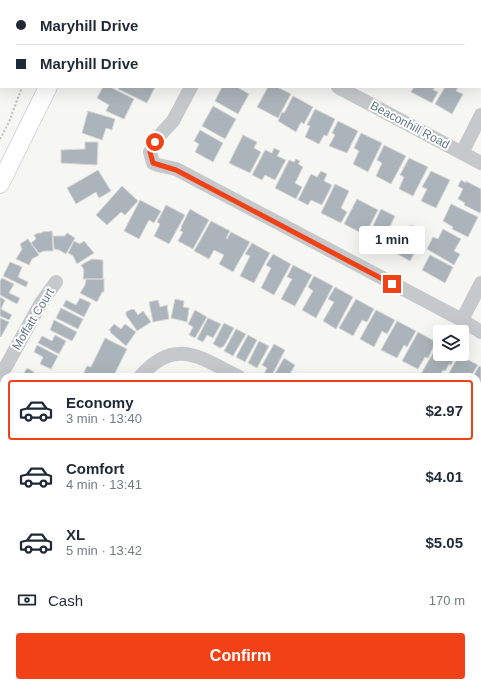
<!DOCTYPE html>
<html lang="en">
<head>
<meta charset="utf-8">
<style>
	:root { --surface:#fff; --page:#f6f6f7; --text:#1f2937; --muted:#747a83; --line:#e0e1e3; --accent:#f14117 }
	body { margin:0; font-family:Helvetica,sans-serif; background:var(--page); color:var(--text); height:100vh; display:flex; flex-direction:column; font-size:15px; white-space:nowrap }
	* { box-sizing:border-box; margin:0 }
	p { font-size:13px; color:var(--muted) }
	.icon { flex:none; width:22px; height:22px; fill:none; stroke:currentColor; stroke-width:2; stroke-linecap:round; stroke-linejoin:round }
	.map { position:relative; flex:1; overflow:hidden }
	.sheet { position:absolute; left:0px; top:373px; width:481px; height:314px; display:flex; flex-direction:column; background:var(--surface); border-radius:12px 12px 0 0; box-shadow:0 4px 16px #0002 }
	.sheet>* { flex:none }
	.guide { position:absolute; left:0px; top:0px; width:481px; height:88px; box-shadow:0 4px 16px #0002; display:grid; align-content:center; height:88px; padding:0 16px; background:var(--surface) }
	.fabs { position:absolute; left:433px; top:325px; display:grid; gap:8px }
	.fabs a { display:grid; place-items:center; width:36px; height:36px; border-radius:4px; background:var(--surface); box-shadow:0 4px 16px #0002; font-size:20px }
	.end { position:absolute; width:18px; height:18px; margin:-9px; border:5px solid #f14117; background:#fff; box-shadow:0 0 0 2px #fff }
	.from { border-radius:50% }
	.bubble { position:absolute; height:28px; border-radius:4px; background:var(--surface); box-shadow:0 4px 16px #0002; font-size:13px; font-weight:700; line-height:28px; text-align:center }
	.guide b { display:flex; align-items:center; gap:14px; height:38px; font-size:15px }
	.guide b+b { border-top:1px solid var(--line) }
	.guide i { width:10px; height:10px; background:var(--text) }
	ul { padding:7px 0 0; list-style:none }
	li { display:flex; align-items:center; gap:12px; height:60px; margin:0 8px 6px; padding:0 8px; border:2px solid transparent; border-radius:4px }
	li div { flex:1 }
	li b { display:block; font-size:15px }
	li em { font-style:normal; font-weight:700 }
	li.active { border-color:var(--accent) }
	li>.icon { width:36px; height:36px; stroke-width:1.5 }
	.pay { display:flex; align-items:center; gap:10px; height:44px; padding:0 16px; font-size:15px }
	.pay p { margin-inline-start:auto }
	.cta { display:flex; gap:8px; margin-top:auto; padding:8px 16px }
	.cta a { flex:1; height:46px; border-radius:4px; background:var(--accent); color:#fff; font-size:16px; font-weight:700; line-height:46px; text-align:center }
	.map>svg:first-child { display:block }
	.built { fill:#e7e7e5 }
	.building { fill:#abb4ba; stroke:#d7d7d5 }
	.lines { fill:none; stroke-linecap:round; stroke-linejoin:round }
	.major-casing { stroke:#b8bcc0; stroke-width:19 }
	.path { stroke:#bec1c3; stroke-width:2; stroke-dasharray:2 2; stroke-linecap:butt }
	.minor { stroke:#c5c9cc; stroke-width:14 }
	.major { stroke:#fff; stroke-width:18 }
	.route { stroke:#f14117; stroke-width:5 }
	.labels { text-anchor:middle; dominant-baseline:central; stroke-width:4; stroke-linejoin:round; paint-order:stroke }
	.street-label { font-size:12px; fill:#627786; stroke:#fff }
</style>
</head>
<body>
<div class="map">
<svg width="481" height="687" viewBox="0 0 481 687">
	<rect width="100%" height="100%" fill="#f6f6f2"/>
	<path class="built" d="M0,527L4,529V560L0,565Z"/>
	<path class="building" d="M398,0H427L430,1H398Z
		M443,0H471V1H443Z
		M103,87H110L134,99L124,119L106,111L109,105L97,98Z
		M119,87H155L147,103L118,89Z
		M222,87H237L249,94L238,114L215,101Z
		M268,87H277L291,94L278,118L257,107Z
		M414,87H435L433,90L438,92L432,103L411,92Z
		M445,87H458L456,91L463,94L452,114L435,104Z
		M293,96L313,107L304,124L301,122L296,132L278,121L282,112L284,113Z
		M213,106L236,119L225,139L202,126Z
		M315,109L335,119L327,136L324,135L319,144L305,137L310,126L307,125Z
		M88,111L115,119L112,130L106,128L102,140L82,133Z
		M338,121L358,131L347,153L329,146L335,135L332,133Z
		M200,130L223,143L213,162L195,152L199,144L194,141Z
		M361,133L382,143L368,172L353,164L359,151L354,148Z
		M243,135L257,142L254,148L261,152L250,173L229,163Z
		M85,142H98L97,165L61,163V150L85,149Z
		M384,145L406,156L391,184L376,176L382,163L377,160Z
		M274,148L280,151L277,156L286,160L275,180L265,175L262,180L252,175L265,150L272,153Z
		M409,158L428,167L413,196L399,189L404,177L400,175Z
		M296,159L300,161L298,164L303,167L295,183L302,187L296,199L275,188L289,160L294,162Z
		M98,170L111,191L99,198L96,192L76,204L67,188Z
		M321,171L327,174L324,181L332,185L322,205L311,200L308,205L298,200L311,174L317,177Z
		M431,171L450,180L436,208L421,201L427,189L422,187Z
		M461,180L466,183V181L481,189V211L480,213L464,205L465,203L458,199L463,189L458,186Z
		M335,184L349,191L341,208L347,212L341,223L321,213Z
		M122,186L138,201L125,215L121,212L107,225L96,215Z
		M357,199L378,210L365,235L344,224Z
		M140,200L161,211L154,223L149,220L139,239L124,231Z
		M451,204L478,217L468,237L452,229L453,227L443,221Z
		M166,205L185,215L169,244L154,236L160,224L157,222Z
		M190,209L209,220L193,249L178,241L183,232L180,231L182,227H181Z
		M381,209L395,216L387,233L393,236L387,248L367,238Z
		M211,221L230,231L226,238L227,239L231,232L250,242L233,272L219,264L224,255L214,250L209,259L194,251Z
		M411,225L425,233L410,261L390,250L396,238L402,242Z
		M443,229L461,239L454,251L460,254L454,265L427,249L433,237L438,239Z
		M52,231L53,251H44L39,253L31,243L36,239L34,235L38,233H42V232Z
		M67,233L75,238L66,254L59,250L54,249L53,236H65Z
		M28,239L39,255L32,259L29,265L16,259L22,249L20,244Z
		M74,241L80,244L84,241L94,253L77,264L73,256L68,253Z
		M252,243L270,253L254,283L240,276L250,256L245,254Z
		M273,254L291,264L274,295L261,288L271,268L266,265Z
		M430,255L453,267L445,283L422,270Z
		M92,259L103,260V279H83L84,270L81,265Z
		M10,262L22,267L18,277L28,282L26,287L3,276Z
		M293,265L312,275L295,306L281,299L292,279L287,277Z
		M314,276L333,286L316,318L302,310L313,291L308,287Z
		M2,278L14,284L9,293L20,298L17,304L0,295V281Z
		M86,279H104V292H102L97,302L80,293L85,285Z
		M335,287L353,297L336,329L323,321L334,302L328,299Z
		M0,297L5,300L1,309L12,315L9,320L0,316Z
		M80,298L91,303L84,317L63,306L66,300L76,305Z
		M175,299L184,301L183,307L189,308L187,322L171,318Z
		M356,299L374,309L367,322L362,320L353,336L339,328Z
		M158,300L160,307L167,305L169,319L153,322L149,302Z
		M61,308L83,319L78,329L56,318Z
		M132,309L133,310L134,309L138,315L143,311L151,322L137,331L126,315V312Z
		M195,310L207,317L195,338L189,335L193,327L188,324Z
		M376,310L395,320L387,334L382,331L374,347L360,339Z
		M0,318L9,322L1,337L0,336Z
		M208,318L221,324L213,338L207,335L203,342L197,339Z
		M54,320L77,332L72,341L50,330Z
		M397,321L416,331L407,347L404,345L397,358L381,350Z
		M224,323L234,328L224,346L220,348L213,344Z
		M114,324L121,329L125,324L136,332L126,346L110,332L111,331L109,330Z
		M236,329L246,334L233,356L224,351Z
		M418,332L436,342L428,358L425,357L418,369L402,361Z
		M55,335L66,341L59,354L38,343L42,336L52,341Z
		M248,335L257,340L245,362L236,357Z
		M105,338L127,349L113,377H82L87,366L91,367Z
		M259,341L269,346L257,368L248,363Z
		M274,344L285,350L271,377H266L263,376L267,368L262,365Z
		M438,344L440,345V354H457L451,365L449,364L445,371L443,370L439,377H427L421,374Z
		M37,345L58,356L51,369L40,364L43,357L34,352Z
		M459,355L478,365L471,376L447,377Z
		M284,358L295,365L288,377L282,375L281,377H273Z
		M479,366L481,367V398L478,404L477,377H473Z
		M27,368L34,372L31,377H22Z
		M0,431L4,433V456L0,454Z
		M477,465L481,467V492L477,490V485L479,481L477,480Z
		M477,533L481,536V543L478,548L481,549V558L479,561L477,560Z
		M2,595L4,597V614L0,611V597Z
		M20,683H44V684L42,687H21L18,685Z
		M83,683H106V684L102,687H87Z
		M261,683H273L274,687H258L257,684Z
		M320,683H334L335,685L322,687Z
		M367,683H380V687H367Z
		M431,683H459L457,687H432L429,685Z"/>
	<g class="lines">
		<g class="major-casing">
			<path id="major" d="M92,1V0
				M0,184L48,87"/>
		</g>
		<path class="path" d="M48,1L49,0
			M54,1V0
			M64,1V0
			M0,139L9,122L22,87"/>
		<path class="minor" d="M170,0L172,1
			M235,1L236,0
			M0,2H1
			M0,69L1,67
			M191,87L173,121L160,135L150,152L153,163L158,165L176,169L462,320L481,332
			M338,87L481,163
			M462,153L481,115
			M462,320L481,283
			M0,377L41,303L56,282
			M140,377C175,336 201,358 239,377
			M0,403L4,412
			M477,505L481,507
			M0,507L4,509
			M477,652L481,654
			M0,666L4,661
			M283,683L284,687
			M153,687L160,683
			M410,687V683"/>
		<use href="#major" class="major"/>
	</g>
	<g class="lines">
		<path class="route" d="M155,142L150,152L153,163L176,170L392,284"/>
	</g>
	<g class="labels">
		<g class="street-label">
			<text transform="translate(410 125) rotate(28)">Beaconhill Road</text>
			<text transform="translate(33 319) rotate(-59)">Moffatt Court</text>
		</g>
	</g>
</svg>
<div class="fabs">
<a><svg class="icon" aria-label="layers" viewBox="0 0 24 24"><path d="M12 4l9 5-9 5-9-5zM3 14l9 5 9-5"/></svg></a>
</div>
<i class="end from" style="left:155px;top:142px"></i>
<i class="end" style="left:392px;top:284px"></i>
<div class="bubble" style="left:359px;top:226px;width:66px">1 min</div>
<div class="guide">
<b><i class="from"></i>Maryhill Drive</b>
<b><i></i>Maryhill Drive</b>
</div>
<section class="sheet">
<ul>
<li class="active"><svg class="icon" aria-label="car" viewBox="0 0 24 24"><path d="M5 17H2v-5l4-1 3-4h7l3 4 3 1v5h-3M9 17h6M6 11h13"/><circle cx="7" cy="17" r="2"/><circle cx="17" cy="17" r="2"/></svg><div><b>Economy</b><p>3 min · 13:40</p></div><em>$2.97</em></li>
<li><svg class="icon" aria-label="car" viewBox="0 0 24 24"><path d="M5 17H2v-5l4-1 3-4h7l3 4 3 1v5h-3M9 17h6M6 11h13"/><circle cx="7" cy="17" r="2"/><circle cx="17" cy="17" r="2"/></svg><div><b>Comfort</b><p>4 min · 13:41</p></div><em>$4.01</em></li>
<li><svg class="icon" aria-label="car" viewBox="0 0 24 24"><path d="M5 17H2v-5l4-1 3-4h7l3 4 3 1v5h-3M9 17h6M6 11h13"/><circle cx="7" cy="17" r="2"/><circle cx="17" cy="17" r="2"/></svg><div><b>XL</b><p>5 min · 13:42</p></div><em>$5.05</em></li>
</ul>
<div class="pay"><svg class="icon" aria-label="cash" viewBox="0 0 24 24"><path d="M3 7h18v10H3z"/><circle cx="12" cy="12" r="2"/></svg>Cash<p>170 m</p></div>
<div class="cta"><a>Confirm</a></div>
</section>
</div>
</body>
</html>
